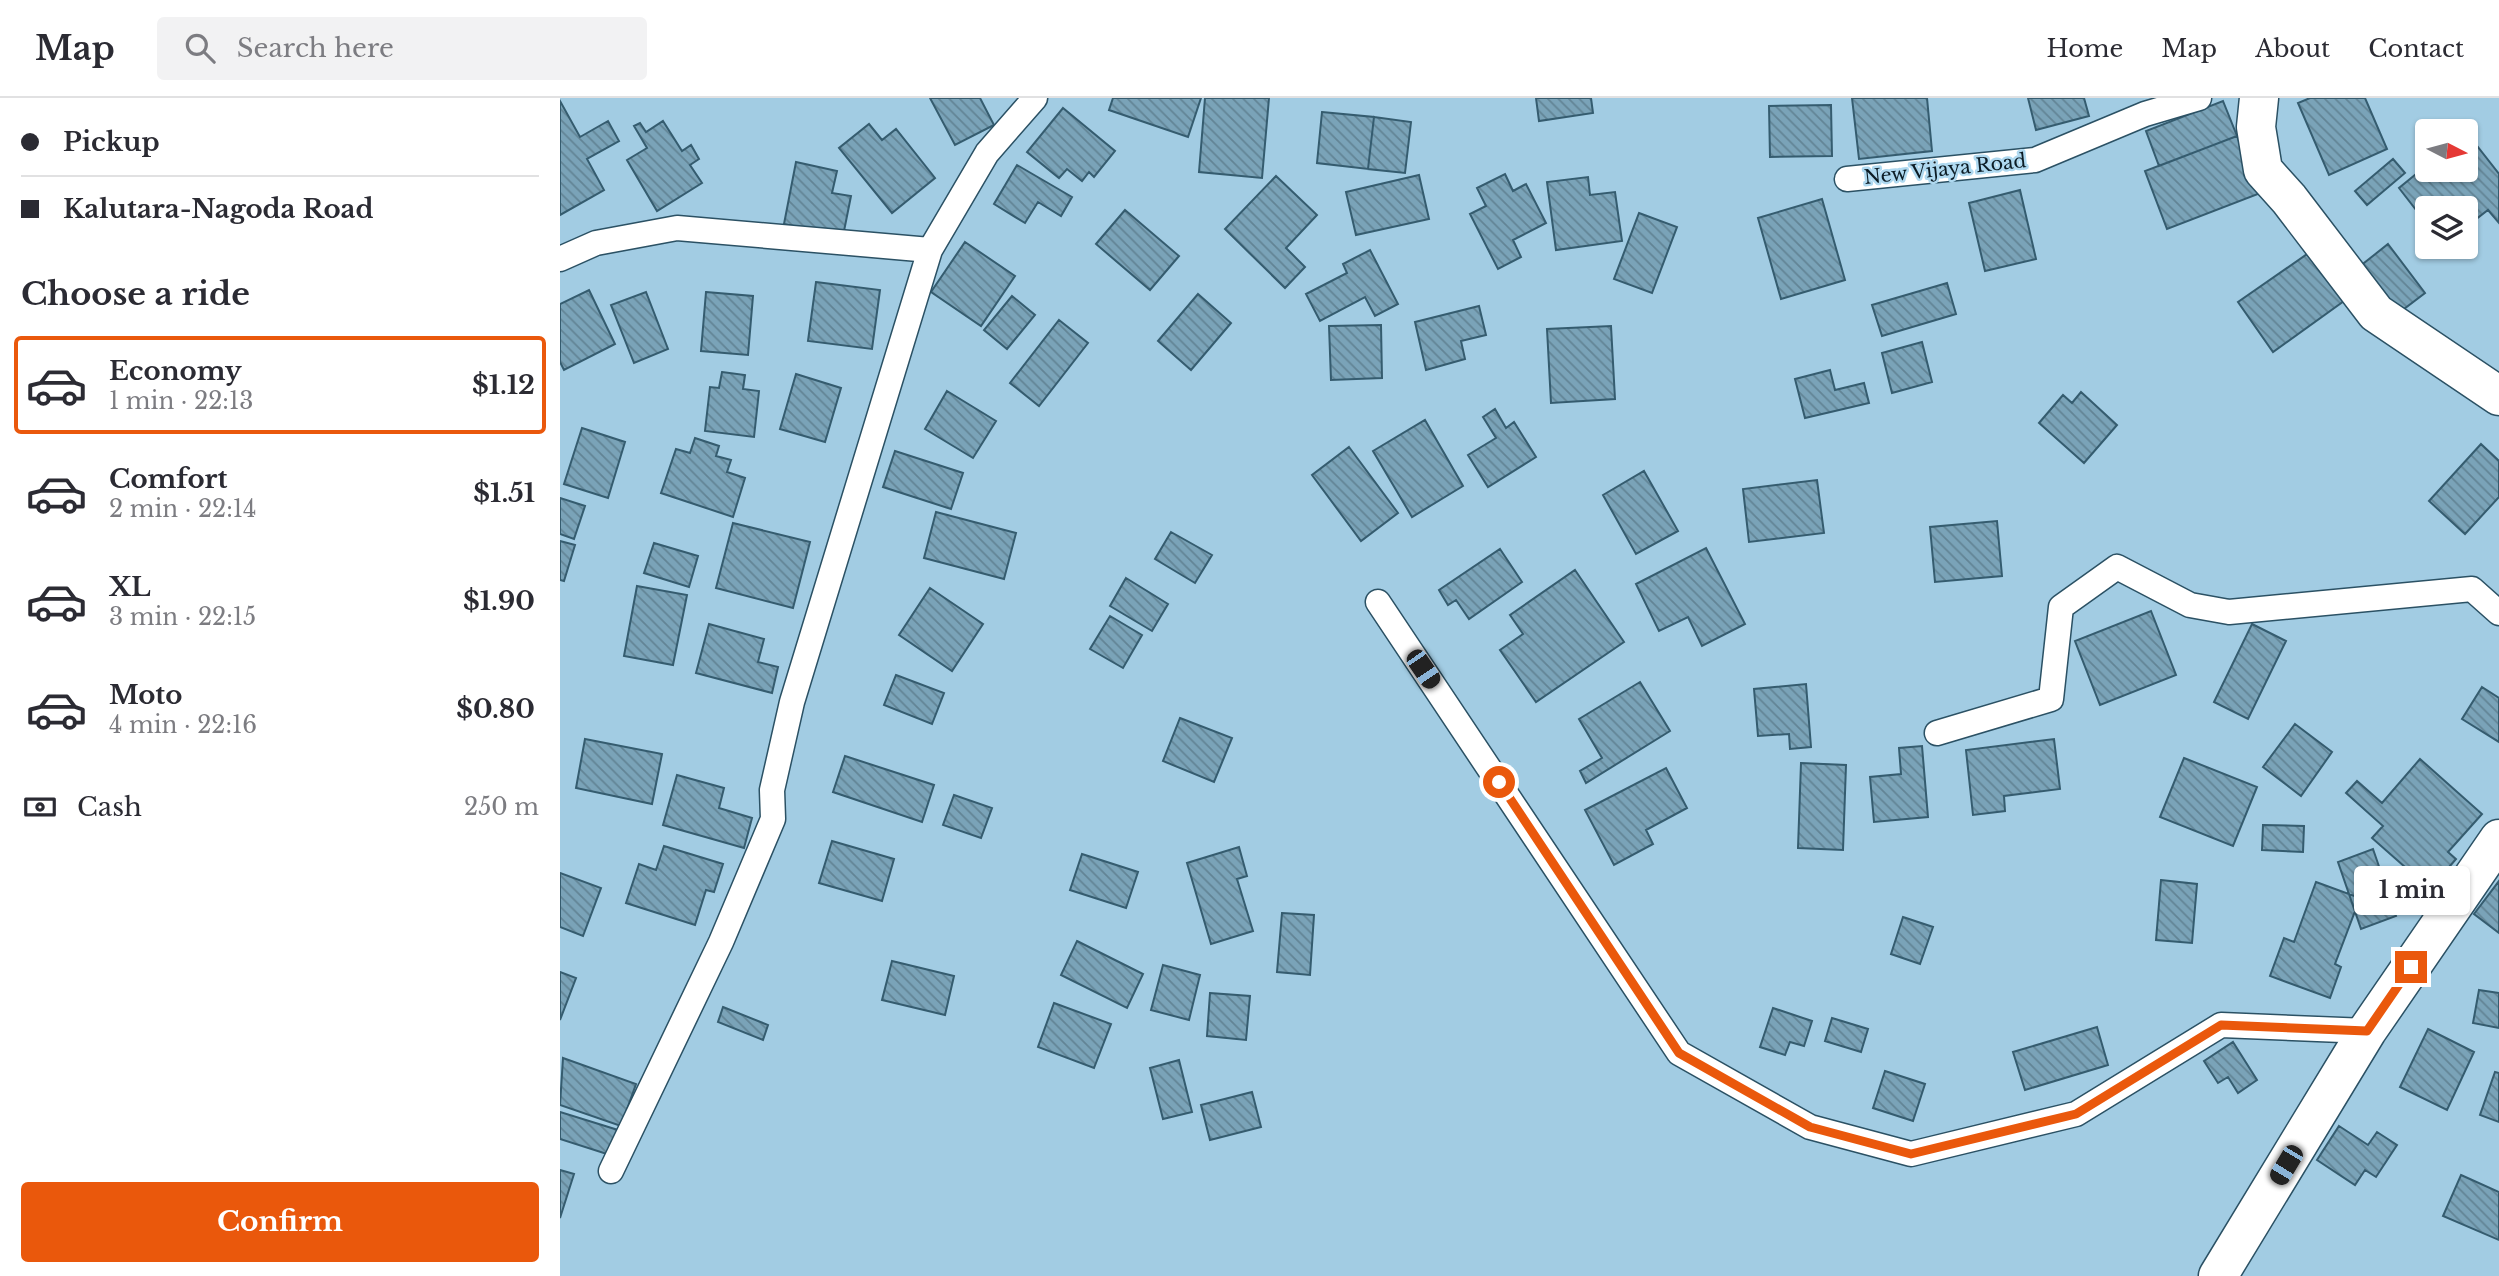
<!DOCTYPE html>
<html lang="en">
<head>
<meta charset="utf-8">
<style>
	:root { --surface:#fff; --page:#f2f2f3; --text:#2b2b33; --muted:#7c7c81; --line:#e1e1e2; --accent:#ea580c }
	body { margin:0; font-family:"Libre Baskerville",serif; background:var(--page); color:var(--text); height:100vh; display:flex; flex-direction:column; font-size:26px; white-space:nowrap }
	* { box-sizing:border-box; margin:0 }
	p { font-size:23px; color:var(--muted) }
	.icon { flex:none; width:38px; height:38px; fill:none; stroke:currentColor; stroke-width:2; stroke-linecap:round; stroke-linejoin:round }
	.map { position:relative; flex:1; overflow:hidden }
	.side { display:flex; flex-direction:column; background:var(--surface); width:560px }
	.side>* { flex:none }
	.guide { display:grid; align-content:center; height:154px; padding:0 21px; background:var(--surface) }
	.needle { width:46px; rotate:96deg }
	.buttons { position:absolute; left:1855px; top:21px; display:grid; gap:14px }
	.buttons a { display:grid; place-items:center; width:63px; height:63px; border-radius:7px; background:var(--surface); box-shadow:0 2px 5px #0004; font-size:35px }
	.end { position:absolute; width:32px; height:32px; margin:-16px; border:9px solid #ea580c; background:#fff; box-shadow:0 0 0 4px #fff }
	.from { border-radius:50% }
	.bubble { position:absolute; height:49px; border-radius:7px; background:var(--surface); box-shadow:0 2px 5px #0004; font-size:23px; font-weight:800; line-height:49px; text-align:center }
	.car { position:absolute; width:21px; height:42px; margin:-21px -10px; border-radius:9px; box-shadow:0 0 5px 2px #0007; background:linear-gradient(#222 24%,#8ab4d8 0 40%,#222 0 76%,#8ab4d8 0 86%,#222 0) }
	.guide b { display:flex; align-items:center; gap:24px; height:66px; font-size:26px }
	.guide b+b { border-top:2px solid var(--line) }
	.guide i { width:18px; height:18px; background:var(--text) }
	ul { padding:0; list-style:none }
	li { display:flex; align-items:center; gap:21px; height:98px; margin:0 14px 10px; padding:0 7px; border:4px solid transparent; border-radius:7px }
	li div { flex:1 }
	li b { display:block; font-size:26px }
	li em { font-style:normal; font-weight:800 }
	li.on { border-color:var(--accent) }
	li>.icon { width:63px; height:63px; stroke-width:1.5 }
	h2 { padding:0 21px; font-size:32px; line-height:84px }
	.pay { display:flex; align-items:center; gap:18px; height:77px; padding:0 21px; font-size:26px }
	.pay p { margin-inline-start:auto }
	.action { display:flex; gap:14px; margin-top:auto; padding:14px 21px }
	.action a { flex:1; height:80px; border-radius:7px; background:var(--accent); color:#fff; font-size:28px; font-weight:800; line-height:80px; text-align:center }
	header { display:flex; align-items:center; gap:42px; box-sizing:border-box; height:98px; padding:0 35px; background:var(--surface); border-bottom:2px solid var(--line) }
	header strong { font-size:33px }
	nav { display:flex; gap:38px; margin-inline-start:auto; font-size:24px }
	.search { width:490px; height:63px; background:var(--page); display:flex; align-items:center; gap:18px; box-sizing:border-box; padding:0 24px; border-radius:7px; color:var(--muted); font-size:26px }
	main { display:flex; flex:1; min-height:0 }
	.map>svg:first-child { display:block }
	.building { fill:url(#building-back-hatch); stroke:#355c6f; stroke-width:2 }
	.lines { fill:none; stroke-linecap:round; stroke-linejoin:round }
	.minor-casing { stroke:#2b5164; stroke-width:27 }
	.primary-casing { stroke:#2b5164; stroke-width:41 }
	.minor { stroke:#fff; stroke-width:24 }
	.primary { stroke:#fff; stroke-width:38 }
	.route { stroke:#ea580c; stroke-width:9 }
	.labels { text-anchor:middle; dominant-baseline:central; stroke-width:5; stroke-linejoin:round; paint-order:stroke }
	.street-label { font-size:19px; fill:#0c1c25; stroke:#afd9f0 }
</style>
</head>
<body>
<header>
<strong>Map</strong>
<div class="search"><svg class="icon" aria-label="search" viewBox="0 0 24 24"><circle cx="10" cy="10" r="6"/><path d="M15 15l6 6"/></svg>Search here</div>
<nav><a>Home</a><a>Map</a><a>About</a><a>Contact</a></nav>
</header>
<main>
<section class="side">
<div class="guide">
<b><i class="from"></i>Pickup</b>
<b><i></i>Kalutara-Nagoda Road</b>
</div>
<h2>Choose a ride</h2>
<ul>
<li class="on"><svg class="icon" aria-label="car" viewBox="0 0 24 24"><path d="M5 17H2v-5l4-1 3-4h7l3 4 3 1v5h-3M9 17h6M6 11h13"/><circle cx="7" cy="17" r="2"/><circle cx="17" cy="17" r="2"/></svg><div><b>Economy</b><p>1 min · 22:13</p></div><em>$1.12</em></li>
<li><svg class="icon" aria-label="car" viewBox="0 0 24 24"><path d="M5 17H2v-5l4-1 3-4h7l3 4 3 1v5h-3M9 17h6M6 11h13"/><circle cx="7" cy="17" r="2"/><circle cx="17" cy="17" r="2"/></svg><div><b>Comfort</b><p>2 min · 22:14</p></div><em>$1.51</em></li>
<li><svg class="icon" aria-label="car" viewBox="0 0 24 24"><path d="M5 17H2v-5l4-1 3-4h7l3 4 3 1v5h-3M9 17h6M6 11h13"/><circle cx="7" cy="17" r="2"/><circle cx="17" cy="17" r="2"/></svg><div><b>XL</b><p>3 min · 22:15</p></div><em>$1.90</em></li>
<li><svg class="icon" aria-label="car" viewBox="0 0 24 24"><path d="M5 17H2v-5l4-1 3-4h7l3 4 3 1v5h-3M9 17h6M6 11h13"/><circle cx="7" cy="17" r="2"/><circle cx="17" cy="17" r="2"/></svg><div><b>Moto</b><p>4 min · 22:16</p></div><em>$0.80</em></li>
</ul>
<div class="pay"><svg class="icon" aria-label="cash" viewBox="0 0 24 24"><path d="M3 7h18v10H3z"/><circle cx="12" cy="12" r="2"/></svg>Cash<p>250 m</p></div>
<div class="action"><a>Confirm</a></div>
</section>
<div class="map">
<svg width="1939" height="1178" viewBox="0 0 1939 1178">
	<defs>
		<pattern id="building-back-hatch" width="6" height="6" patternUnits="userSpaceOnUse" patternTransform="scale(1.75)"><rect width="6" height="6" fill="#7aa3b8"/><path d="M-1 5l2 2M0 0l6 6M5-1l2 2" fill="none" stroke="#628495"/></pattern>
	</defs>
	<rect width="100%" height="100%" fill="#a2cce3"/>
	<path class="building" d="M370,0H420L434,27L395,47Z
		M553,0H641L628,39L549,12Z
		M645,0H709L702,80L639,74Z
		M976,0H1031L1033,15L979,23Z
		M1292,0H1367L1372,53L1299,61Z
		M1468,0H1524L1529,18L1476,32Z
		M1750,0H1805L1827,51L1769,77L1738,5Z
		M0,3L20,39L48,23L59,43L27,61L44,92L0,117Z
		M1663,3L1677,38L1599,68L1586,33Z
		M1271,7L1272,58L1210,59L1209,8Z
		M503,10L555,53L534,79L529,74L522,83L507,71L499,80L467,54Z
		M762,14L814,19L808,71L757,65Z
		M814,19L851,24L845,75L808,71Z
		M103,23L122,53L131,47L139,61L130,67L142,85L97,113L67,62L87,50L74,28L80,25L86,34Z
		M309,26L322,42L336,31L375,80L332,115L279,50Z
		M1907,35L1939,76V125L1928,112L1906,129V110H1867V126L1839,90L1867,67V72H1906Z
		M1677,38L1698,96L1607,131L1585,73Z
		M1833,61L1845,75L1807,107L1795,93Z
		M236,64L277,73L272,95L291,98L283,138L224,126Z
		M457,67L512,99L501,118L478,104L465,125L434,106Z
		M945,76L953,93L966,86L986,125L953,142L961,159L938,171L910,116L926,108L917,90Z
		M859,77L869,121L796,137L786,94Z
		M716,78L757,117L726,150L745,169L725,190L665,131Z
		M1028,79L1030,97L1055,94L1062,143L996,152L987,84Z
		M1460,92L1476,161L1425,173L1409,105Z
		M1262,101L1285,182L1221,201L1198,120Z
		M565,112L619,158L590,192L536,146Z
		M1079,115L1117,129L1092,195L1054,181Z
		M405,144L455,178L421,228L371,194Z
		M1828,146L1865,195L1836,217L1799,169Z
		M810,152L838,206L815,218L805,199L760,223L746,196L787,175L783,166Z
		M1750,154L1784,203L1713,254L1678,204Z
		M256,184L320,192L312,251L248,243Z
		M1387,185L1396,216L1322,238L1312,207Z
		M29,192L55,246L4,272L0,264V206Z
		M86,194L108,251L74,265L51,207Z
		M146,194L193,198L188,257L141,253Z
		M638,196L671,225L631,272L598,243Z
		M452,198L475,217L447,251L424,232Z
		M919,208L926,237L901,243L905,261L866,272L855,224Z
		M499,222L528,245L479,308L450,285Z
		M821,227L822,280L771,282L769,228Z
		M1051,228L1055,301L991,305L987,231Z
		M1362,244L1372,284L1332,295L1322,255Z
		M1270,272L1275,292L1304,285L1309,305L1245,320L1235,281Z
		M162,274L185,277L183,291L199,293L194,339L145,333L150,289L159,290Z
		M236,276L281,290L265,344L220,331Z
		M387,293L436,323L413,360L365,331Z
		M1521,294L1557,327L1524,365L1479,325L1503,297L1512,305Z
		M935,311L946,330L954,324L976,359L928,389L908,357L936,340L923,319Z
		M865,322L903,388L852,419L813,353Z
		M22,330L65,344L48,400L4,386Z
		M135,340L159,348L156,358L171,362L167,374L185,380L173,419L101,395L116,351L130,355Z
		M1921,346L1939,363V399L1905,436L1869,403Z
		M789,349L838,415L801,443L752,377Z
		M335,353L403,375L391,411L323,389Z
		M1084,373L1118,433L1076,456L1043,397Z
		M1257,382L1264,435L1189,444L1183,391Z
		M0,400L25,408L14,441L0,436Z
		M376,414L456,435L444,481L364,460Z
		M1437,423L1442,478L1375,484L1370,429Z
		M173,425L250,444L233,510L156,490Z
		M611,434L652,457L635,485L595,461Z
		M0,443L15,447L4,483L0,482Z
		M94,445L138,458L129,489L84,475Z
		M1146,450L1185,526L1142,548L1128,519L1099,533L1076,486Z
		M940,451L962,484L909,521L896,502L888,507L879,492Z
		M1015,472L1064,544L976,604L940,552L963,536L950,517Z
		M566,480L608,506L592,533L550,508Z
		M77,488L127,497L113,567L64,558Z
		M370,490L423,526L392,573L339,537Z
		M1591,513L1616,577L1540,607L1515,543Z
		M550,518L582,537L563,570L530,551Z
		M149,526L204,541L198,564L218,569L212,595L136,575Z
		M1692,526L1726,543L1688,621L1654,604Z
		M336,577L384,595L372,626L324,607Z
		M1080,584L1110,633L1026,685L1020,673L1042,660L1019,621Z
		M1246,586L1251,649L1230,651L1229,636L1198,638L1194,591Z
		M1922,589L1939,600V644L1902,621Z
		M620,620L672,640L654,684L603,663Z
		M1735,626L1772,654L1741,698L1703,669Z
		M25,641L102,656L92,706L16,690Z
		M1494,641L1500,691L1444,698L1445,713L1413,717L1406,652Z
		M1362,648L1368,719L1314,724L1310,679L1341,676L1339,650Z
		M285,658L374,687L362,724L273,694Z
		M1624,660L1697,689L1673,748L1600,719Z
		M1860,661L1922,716L1888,754L1896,761L1870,791L1812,740L1823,728L1786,695L1797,683L1822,705Z
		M1241,665L1286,667L1283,752L1238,750Z
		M1106,670L1127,710L1086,732L1093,746L1054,767L1025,712Z
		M117,677L164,690L159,710L192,720L184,750L103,727Z
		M394,697L432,710L421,740L383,727Z
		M1703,727L1744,728L1743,754L1702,752Z
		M272,743L334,761L322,803L259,785Z
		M104,748L163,766L154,794L146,792L135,827L66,805L79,766L96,772Z
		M679,749L687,778L677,781L693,833L651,846L627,765Z
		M1813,751L1836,818L1801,831L1778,764Z
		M522,756L578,774L566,810L510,792Z
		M0,775L41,790L23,838L0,829Z
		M1601,782L1637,786L1632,845L1596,842Z
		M1939,783V835L1914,816Z
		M1756,784L1800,800L1775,866L1781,869L1770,900L1710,878L1724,840L1734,844Z
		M722,815L754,817L750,877L717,874Z
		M1343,819L1373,829L1360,866L1331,856Z
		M517,843L583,876L567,910L501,877Z
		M332,863L394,878L385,917L322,902Z
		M603,867L640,877L629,922L591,912Z
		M0,874L16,880L0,922Z
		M1919,892L1939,895V930L1913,925Z
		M650,895L690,898L686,942L647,938Z
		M494,905L551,926L534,970L478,949Z
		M163,909L208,927L203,942L158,924Z
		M1213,910L1252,923L1244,948L1230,944L1225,957L1200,949Z
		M1272,920L1308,931L1301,954L1265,943Z
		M1537,929L1548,967L1465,992L1453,954Z
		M1868,931L1914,954L1887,1012L1840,989Z
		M1673,944L1697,982L1678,995L1668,979L1658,985L1644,963Z
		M3,960L76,986L61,1028L0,1007Z
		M619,962L632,1014L603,1021L590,970Z
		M1325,973L1365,986L1353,1023L1313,1010Z
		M1935,974L1939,975V1024L1920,1017Z
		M692,994L701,1029L650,1042L641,1007Z
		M0,1014L58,1032L50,1057L0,1041Z
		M1779,1028L1808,1047L1817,1034L1837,1047L1816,1079L1805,1072L1795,1087L1757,1062Z
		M0,1072L14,1076L0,1120Z
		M1901,1077L1939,1094V1142L1883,1118Z"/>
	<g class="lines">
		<g class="minor-casing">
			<path id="minor" d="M1287,81L1475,62L1585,16L1639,0
				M0,161L36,145L117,130L370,152
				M818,504L1119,955L1250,1029L1351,1056L1516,1016L1661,927L1807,933
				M1377,635L1491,601L1501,509L1557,469L1630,507L1669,514L1912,491L1939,515
				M51,1073L161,844L213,721L212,692L232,604L370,152L427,55L475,0"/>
		</g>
		<g class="primary-casing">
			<path id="primary" d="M1699,0L1696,29L1703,72L1729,101L1816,215L1939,298
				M1658,1178L1807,933L1939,741"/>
		</g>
		<use href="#minor" class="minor"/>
		<use href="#primary" class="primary"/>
	</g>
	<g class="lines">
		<path class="route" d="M939,684L1119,955L1250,1029L1351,1056L1516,1016L1661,927L1807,933L1851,869"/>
	</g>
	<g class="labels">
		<g class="street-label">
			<text transform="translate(1385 71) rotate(-6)">New Vijaya Road</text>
		</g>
	</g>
</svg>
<div class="buttons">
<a><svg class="needle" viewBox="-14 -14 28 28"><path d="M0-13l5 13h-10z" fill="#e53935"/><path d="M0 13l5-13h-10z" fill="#7c7c81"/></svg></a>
<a><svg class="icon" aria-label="layers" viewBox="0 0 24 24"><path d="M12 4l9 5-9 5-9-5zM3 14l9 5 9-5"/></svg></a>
</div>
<i class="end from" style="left:939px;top:684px"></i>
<i class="end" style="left:1851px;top:869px"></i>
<div class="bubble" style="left:1794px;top:768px;width:116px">1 min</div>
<i class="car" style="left:863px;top:571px;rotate:146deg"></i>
<i class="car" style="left:1726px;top:1067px;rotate:211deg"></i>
</div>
</main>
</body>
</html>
